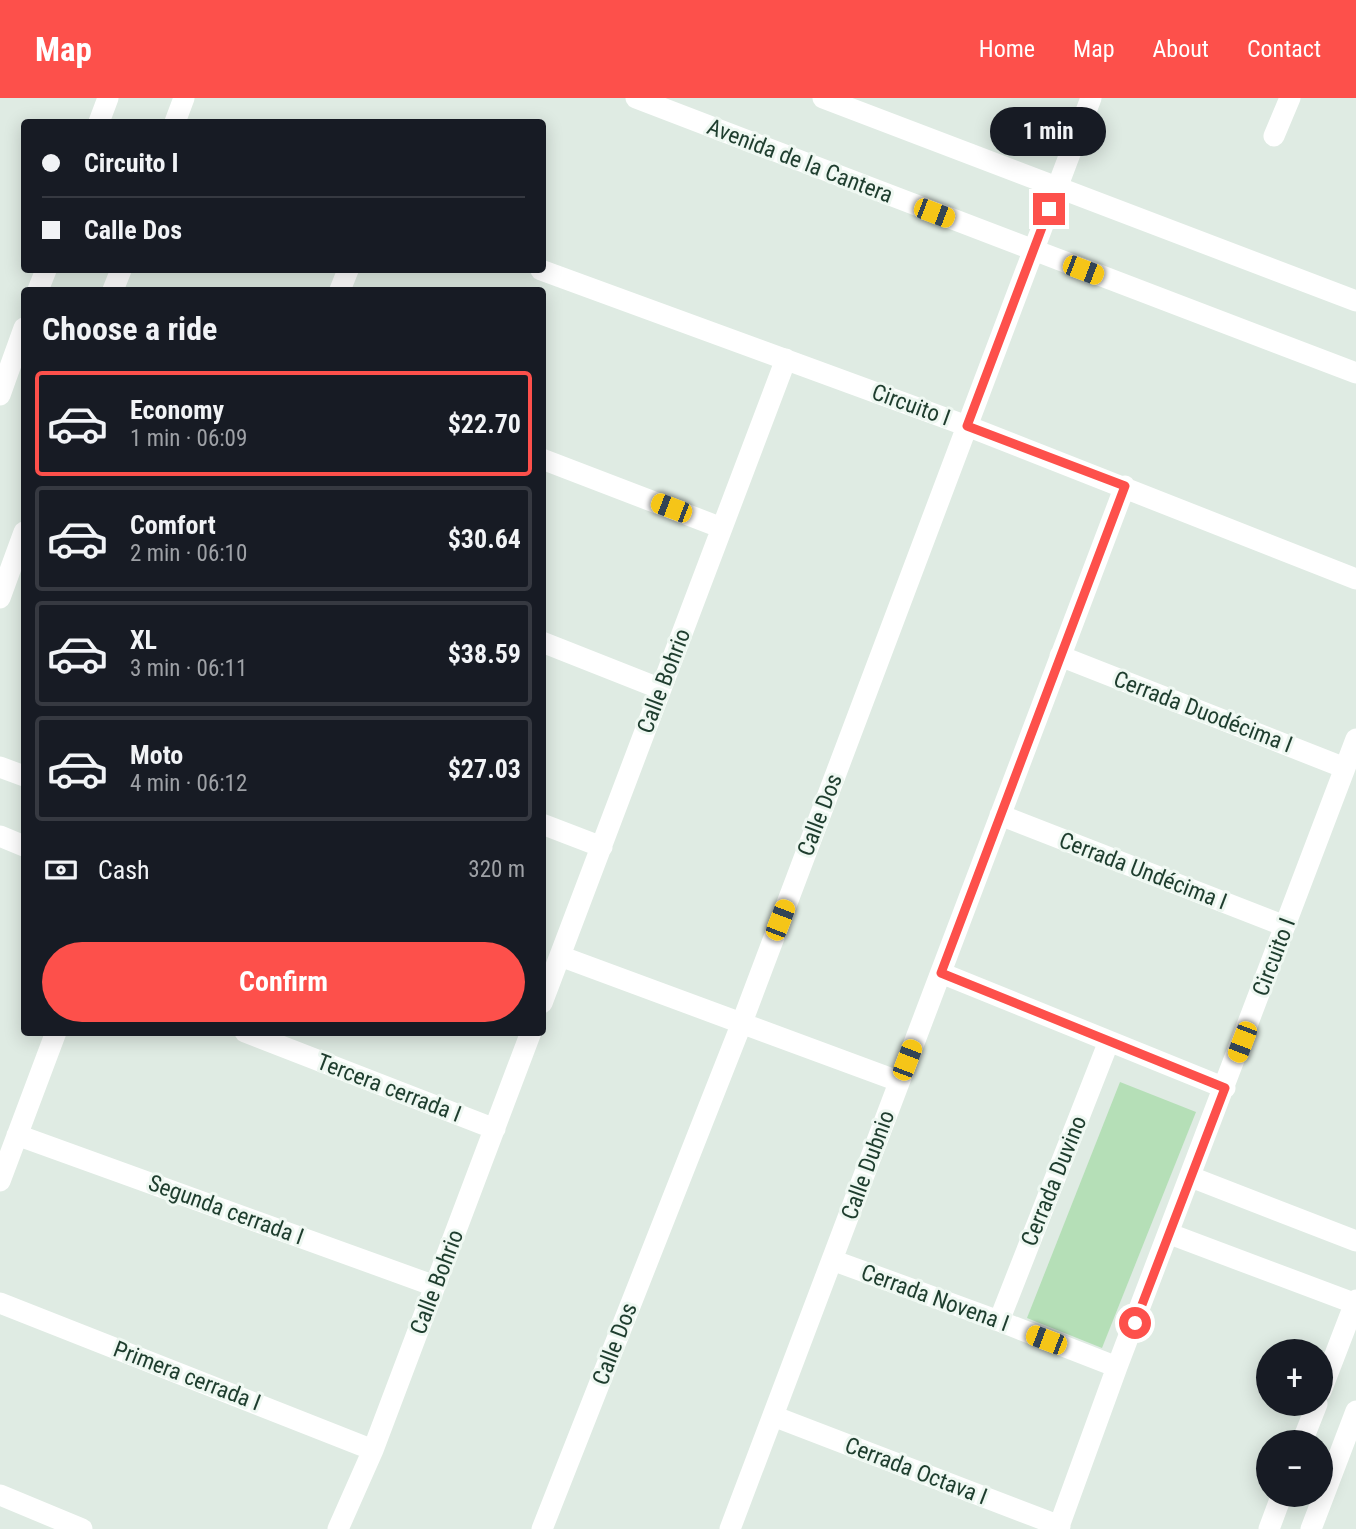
<!DOCTYPE html>
<html lang="en">
<head>
<meta charset="utf-8">
<style>
	:root { --surface:#171b24; --page:#242831; --text:#f1f3f6; --muted:#9ea1a6; --line:#363941; --accent:#fd504b }
	body { margin:0; font-family:"Roboto Condensed",sans-serif; background:var(--page); color:var(--text); height:100vh; display:flex; flex-direction:column; font-size:26px; white-space:nowrap }
	* { box-sizing:border-box; margin:0 }
	p { font-size:23px; color:var(--muted) }
	.icon { flex:none; width:38px; height:38px; fill:none; stroke:currentColor; stroke-width:2; stroke-linecap:round; stroke-linejoin:round }
	.map { position:relative; flex:1; overflow:hidden }
	.details { position:absolute; left:21px; top:189px; width:525px; height:749px; display:flex; flex-direction:column; background:var(--surface); border-radius:7px; box-shadow:0 4px 18px #0003 }
	.details>* { flex:none }
	.top-card { position:absolute; left:21px; top:21px; width:525px; height:154px; border-radius:7px; box-shadow:0 4px 18px #0003; display:grid; align-content:center; height:154px; padding:0 21px; background:var(--surface) }
	.buttons { position:absolute; left:1256px; top:1241px; display:grid; gap:14px }
	.buttons a { display:grid; place-items:center; width:77px; height:77px; border-radius:50%; background:var(--surface); box-shadow:0 4px 18px #0003; font-size:35px }
	.end { position:absolute; width:32px; height:32px; margin:-16px; border:9px solid #fd504b; background:#fff; box-shadow:0 0 0 4px #fff }
	.from { border-radius:50% }
	.bubble { position:absolute; height:49px; border-radius:24px; background:var(--surface); box-shadow:0 4px 18px #0003; font-size:23px; font-weight:700; line-height:49px; text-align:center }
	.car { position:absolute; width:21px; height:42px; margin:-21px -10px; border-radius:9px; box-shadow:0 0 5px 2px #0007; background:linear-gradient(#f5c518 24%,#345 0 40%,#f5c518 0 76%,#345 0 86%,#f5c518 0) }
	.top-card b { display:flex; align-items:center; gap:24px; height:66px; font-size:26px }
	.top-card b+b { border-top:2px solid var(--line) }
	.top-card i { width:18px; height:18px; background:var(--text) }
	ul { padding:0; list-style:none }
	li { display:flex; align-items:center; gap:21px; height:105px; margin:0 14px 10px; padding:0 7px; border:4px solid var(--line); border-radius:7px }
	li div { flex:1 }
	li b { display:block; font-size:26px }
	li em { font-style:normal; font-weight:700 }
	li.selected { border-color:var(--accent) }
	li>.icon { width:63px; height:63px; stroke-width:1.5 }
	h2 { padding:0 21px; font-size:32px; line-height:84px }
	.pay { display:flex; align-items:center; gap:18px; height:77px; padding:0 21px; font-size:26px }
	.pay p { margin-inline-start:auto }
	.action { display:flex; gap:14px; margin-top:auto; padding:14px 21px }
	.action a { flex:1; height:80px; border-radius:42px; background:var(--accent); color:#fff; font-size:28px; font-weight:700; line-height:80px; text-align:center }
	header { display:flex; align-items:center; gap:42px; box-sizing:border-box; height:98px; padding:0 35px; background:var(--accent); color:#fff }
	header strong { font-size:33px }
	nav { display:flex; gap:38px; margin-inline-start:auto; font-size:24px }
	.map>svg:first-child { display:block }
	.green { fill:#b5dfb7 }
	.lines { fill:none; stroke-linecap:round; stroke-linejoin:round }
	.minor { stroke:#fff; stroke-width:21 }
	.tertiary { stroke:#fff; stroke-width:21 }
	.route { stroke:#fd504b; stroke-width:9 }
	.labels { text-anchor:middle; dominant-baseline:central; stroke-width:6; stroke-linejoin:round; paint-order:stroke }
	.street-label { font-size:23px; fill:#1e3d2e; stroke:#eff8f2 }
</style>
</head>
<body>
<header>
<strong>Map</strong>
<nav><a>Home</a><a>Map</a><a>About</a><a>Contact</a></nav>
</header>
<div class="map">
<svg width="1356" height="1431" viewBox="0 0 1356 1431">
	<rect width="100%" height="100%" fill="#dfebe3"/>
	<path class="green" d="M1120,984L1196,1014L1102,1250L1027,1220Z"/>
	<g class="lines">
		<path class="minor" d="M1274,38L1290,0
			M541,172L967,328L1356,481
			M340,192L348,172
			M542,361L722,430
			M542,544L661,591
			M1060,558L1345,670
			M0,669L24,678
			M1000,717L1285,828
			M542,726L602,749
			M0,738L24,748
			M560,858L898,983
			M941,875L1225,990
			M542,905L786,261
			M245,934L495,1031
			M17,1037L435,1188
			M1191,1079L1356,1143
			M0,1083L56,934
			M1170,1136L1356,1206
			M832,1162L999,1223L1117,1269
			M0,1205L373,1352
			M999,1223L1109,943
			M773,1318L1060,1428
			M0,1397L82,1431
			M338,1431L373,1352L531,934
			M542,1431L741,927L1091,0
			M730,1431L1125,388
			M1058,1431L1117,1269L1356,641"/>
		<path class="tertiary" d="M636,0L1356,275
			M823,0L1356,203
			M99,24L108,0
			M175,24L184,0
			M38,192L46,172
			M113,192L121,172
			M0,297L24,230
			M0,500L24,434
			M1321,1293L1356,1202
			M1302,1344L1317,1306
			M1269,1431L1282,1396
			M1311,1431L1356,1313"/>
	</g>
	<g class="lines">
		<path class="route" d="M1049,111L967,328L1125,388L941,875L1225,990L1135,1225"/>
	</g>
	<g class="labels">
		<g class="street-label">
			<text transform="translate(800 63) rotate(21)">Avenida de la Cantera</text>
			<text transform="translate(911 307) rotate(20)">Circuito I</text>
			<text transform="translate(664 583) rotate(-69)">Calle Bohrio</text>
			<text transform="translate(1203 614) rotate(21)">Cerrada Duodécima I</text>
			<text transform="translate(820 717) rotate(-69)">Calle Dos</text>
			<text transform="translate(1143 773) rotate(21)">Cerrada Undécima I</text>
			<text transform="translate(1274 859) rotate(-69)">Circuito I</text>
			<text transform="translate(389 990) rotate(21)">Tercera cerrada I</text>
			<text transform="translate(868 1067) rotate(-70)">Calle Dubnio</text>
			<text transform="translate(1054 1083) rotate(-68)">Cerrada Duvino</text>
			<text transform="translate(226 1112) rotate(20)">Segunda cerrada I</text>
			<text transform="translate(437 1184) rotate(-69)">Calle Bohrio</text>
			<text transform="translate(935 1200) rotate(20)">Cerrada Novena I</text>
			<text transform="translate(615 1246) rotate(-69)">Calle Dos</text>
			<text transform="translate(187 1278) rotate(21)">Primera cerrada I</text>
			<text transform="translate(916 1373) rotate(21)">Cerrada Octava I</text>
		</g>
	</g>
</svg>
<div class="buttons">
<a>+</a>
<a>−</a>
</div>
<i class="end from" style="left:1135px;top:1225px"></i>
<i class="end" style="left:1049px;top:111px"></i>
<div class="bubble" style="left:990px;top:9px;width:116px">1 min</div>
<i class="car" style="left:934px;top:115px;rotate:111deg"></i>
<i class="car" style="left:1083px;top:172px;rotate:111deg"></i>
<i class="car" style="left:671px;top:410px;rotate:291deg"></i>
<i class="car" style="left:780px;top:822px;rotate:21deg"></i>
<i class="car" style="left:1242px;top:944px;rotate:201deg"></i>
<i class="car" style="left:907px;top:962px;rotate:21deg"></i>
<i class="car" style="left:1046px;top:1242px;rotate:291deg"></i>
<div class="top-card">
<b><i class="from"></i>Circuito I</b>
<b><i></i>Calle Dos</b>
</div>
<section class="details">
<h2>Choose a ride</h2>
<ul>
<li class="selected"><svg class="icon" aria-label="car" viewBox="0 0 24 24"><path d="M5 17H2v-5l4-1 3-4h7l3 4 3 1v5h-3M9 17h6M6 11h13"/><circle cx="7" cy="17" r="2"/><circle cx="17" cy="17" r="2"/></svg><div><b>Economy</b><p>1 min · 06:09</p></div><em>$22.70</em></li>
<li><svg class="icon" aria-label="car" viewBox="0 0 24 24"><path d="M5 17H2v-5l4-1 3-4h7l3 4 3 1v5h-3M9 17h6M6 11h13"/><circle cx="7" cy="17" r="2"/><circle cx="17" cy="17" r="2"/></svg><div><b>Comfort</b><p>2 min · 06:10</p></div><em>$30.64</em></li>
<li><svg class="icon" aria-label="car" viewBox="0 0 24 24"><path d="M5 17H2v-5l4-1 3-4h7l3 4 3 1v5h-3M9 17h6M6 11h13"/><circle cx="7" cy="17" r="2"/><circle cx="17" cy="17" r="2"/></svg><div><b>XL</b><p>3 min · 06:11</p></div><em>$38.59</em></li>
<li><svg class="icon" aria-label="car" viewBox="0 0 24 24"><path d="M5 17H2v-5l4-1 3-4h7l3 4 3 1v5h-3M9 17h6M6 11h13"/><circle cx="7" cy="17" r="2"/><circle cx="17" cy="17" r="2"/></svg><div><b>Moto</b><p>4 min · 06:12</p></div><em>$27.03</em></li>
</ul>
<div class="pay"><svg class="icon" aria-label="cash" viewBox="0 0 24 24"><path d="M3 7h18v10H3z"/><circle cx="12" cy="12" r="2"/></svg>Cash<p>320 m</p></div>
<div class="action"><a>Confirm</a></div>
</section>
</div>
</body>
</html>
